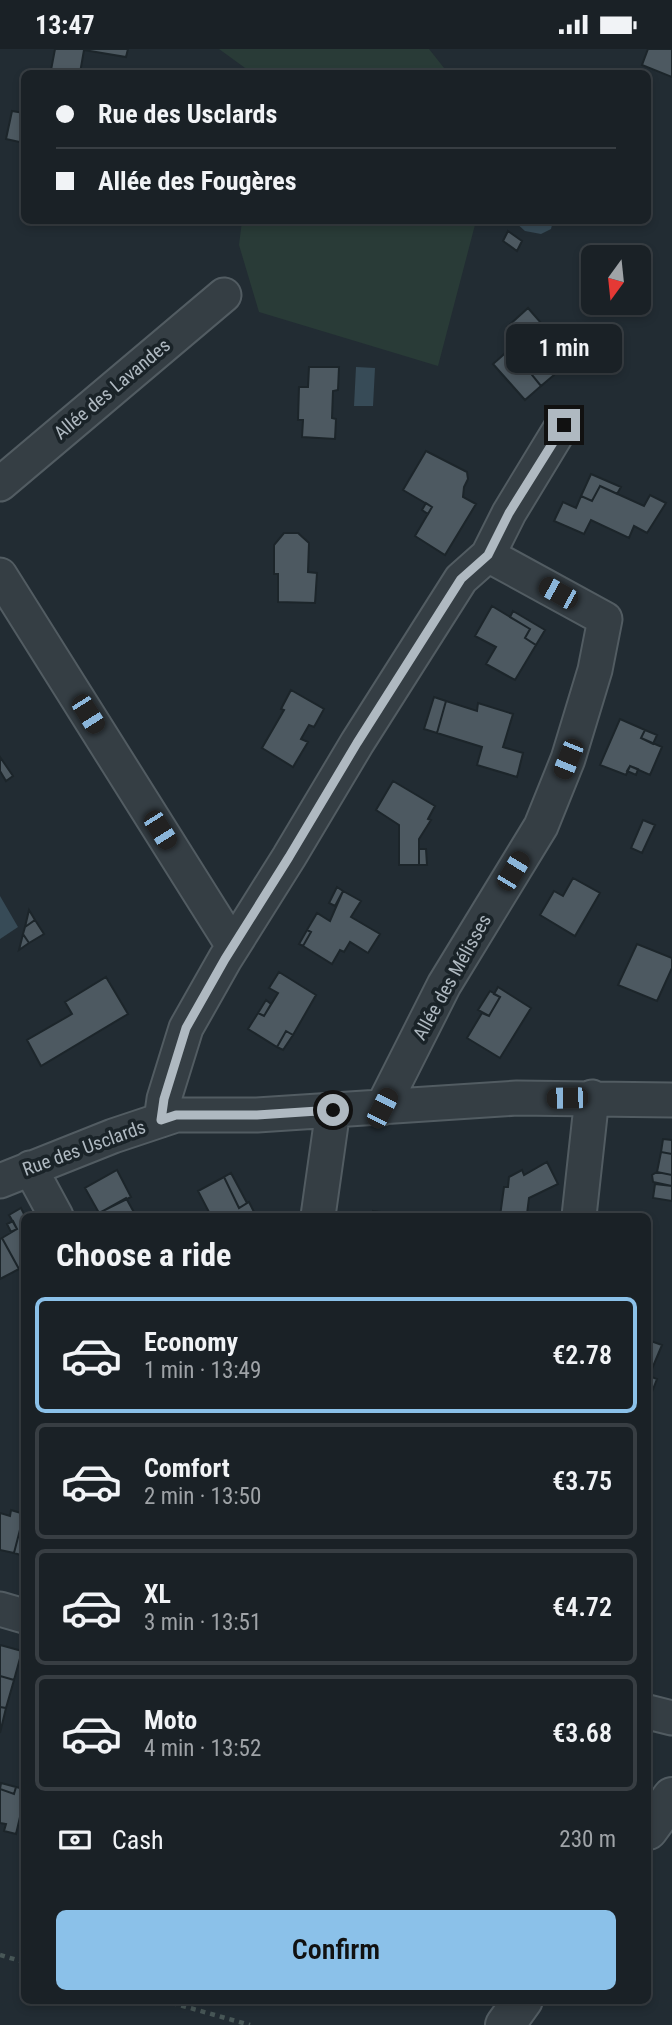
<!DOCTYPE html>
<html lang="en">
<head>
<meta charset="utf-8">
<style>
	:root { --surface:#1a2126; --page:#272e32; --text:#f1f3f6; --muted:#9fa3a7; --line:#383e43; --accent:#8bc1e9 }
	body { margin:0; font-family:"Roboto Condensed",sans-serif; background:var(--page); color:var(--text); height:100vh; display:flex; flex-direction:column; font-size:26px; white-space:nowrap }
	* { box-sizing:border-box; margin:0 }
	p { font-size:23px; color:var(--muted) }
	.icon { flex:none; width:38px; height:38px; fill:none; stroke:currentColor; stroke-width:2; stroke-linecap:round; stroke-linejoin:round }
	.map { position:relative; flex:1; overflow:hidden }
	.side { position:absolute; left:21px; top:1164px; width:630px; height:791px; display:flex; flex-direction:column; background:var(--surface); border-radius:10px; box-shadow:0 4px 10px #0003,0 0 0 2px var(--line) }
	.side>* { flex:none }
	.banner { position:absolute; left:21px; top:21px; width:630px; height:154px; border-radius:10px; box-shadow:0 4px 10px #0003,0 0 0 2px var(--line); display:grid; align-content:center; height:154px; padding:0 35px; background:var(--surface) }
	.needle { width:46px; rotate:195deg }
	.buttons { position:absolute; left:581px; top:196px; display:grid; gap:14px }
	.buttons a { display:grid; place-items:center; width:70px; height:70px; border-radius:10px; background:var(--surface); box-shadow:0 4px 10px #0003,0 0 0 2px var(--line); font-size:35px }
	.end { position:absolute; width:32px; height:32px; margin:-16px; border:9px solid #afb9c1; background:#111; box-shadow:0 0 0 4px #111 }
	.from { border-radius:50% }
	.bubble { position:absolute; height:49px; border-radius:10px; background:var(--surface); box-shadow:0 4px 10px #0003,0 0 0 2px var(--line); font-size:23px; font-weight:600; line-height:49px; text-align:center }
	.car { position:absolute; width:21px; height:42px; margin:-21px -10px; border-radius:9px; box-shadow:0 0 5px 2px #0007; background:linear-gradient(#222 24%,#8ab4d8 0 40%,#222 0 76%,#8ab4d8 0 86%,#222 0) }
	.banner b { display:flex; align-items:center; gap:24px; height:66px; font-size:26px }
	.banner b+b { border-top:2px solid var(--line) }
	.banner i { width:18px; height:18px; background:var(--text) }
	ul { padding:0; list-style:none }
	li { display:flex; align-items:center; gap:21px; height:116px; margin:0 14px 10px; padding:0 21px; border:4px solid var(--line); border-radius:10px }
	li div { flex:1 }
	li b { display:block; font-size:26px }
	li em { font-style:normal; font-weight:600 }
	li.active { border-color:var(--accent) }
	li>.icon { width:63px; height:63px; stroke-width:1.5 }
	h2 { padding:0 35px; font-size:32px; line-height:84px }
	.pay { display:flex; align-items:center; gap:18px; height:77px; padding:0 35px; font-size:26px }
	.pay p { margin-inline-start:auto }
	.cta { display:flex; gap:14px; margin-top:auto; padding:14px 35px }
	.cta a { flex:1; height:80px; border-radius:10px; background:var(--accent); color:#111; font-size:28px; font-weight:600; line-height:80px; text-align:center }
	.status { display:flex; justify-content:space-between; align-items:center; height:49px; padding:0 35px; background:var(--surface); direction:ltr }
	.status svg { height:19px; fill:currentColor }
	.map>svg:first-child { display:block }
	.green { fill:#293b37 }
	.water { fill:#374b57 }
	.building { fill:#4d5961; stroke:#1c252a; stroke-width:2 }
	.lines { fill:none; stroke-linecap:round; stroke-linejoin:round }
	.minor-casing { stroke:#525c62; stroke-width:37 }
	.tertiary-casing { stroke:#525c62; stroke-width:42 }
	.path { stroke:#485757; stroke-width:4.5; stroke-dasharray:5 5; stroke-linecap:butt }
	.minor { stroke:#353e44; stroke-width:33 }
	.tertiary { stroke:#353e44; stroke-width:38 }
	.route { stroke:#afb9c1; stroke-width:9 }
	.labels { text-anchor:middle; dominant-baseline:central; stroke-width:7; stroke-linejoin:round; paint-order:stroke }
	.street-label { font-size:19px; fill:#afb9c1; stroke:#1a2328 }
</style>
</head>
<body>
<div class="status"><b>13:47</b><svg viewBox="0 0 49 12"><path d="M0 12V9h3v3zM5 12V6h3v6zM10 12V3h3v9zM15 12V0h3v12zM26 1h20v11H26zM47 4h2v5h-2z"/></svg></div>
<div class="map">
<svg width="672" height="1976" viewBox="0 0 672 1976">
	<rect width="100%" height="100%" fill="#222c33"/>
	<path class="green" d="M219,0H429L448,24H252Z
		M242,172H476L438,317L259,263L239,196Z"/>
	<path class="water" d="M514,172H553L551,180L541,185L525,182Z
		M356,318L375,319L373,357H354Z
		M0,847L18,878L0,890Z"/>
	<path class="building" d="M55,0H128L126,8L84,1L80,24L51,21Z
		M648,0H672V28L642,16Z
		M12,62L24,64V94L6,90Z
		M508,182L522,192L517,202L503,192Z
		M528,259L542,275L534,281L556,306L532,326L541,337L525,351L493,315L520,291L507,278Z
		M542,275L564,299L556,306L534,281Z
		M544,316L554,326L541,337L532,326Z
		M309,318H339L338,341L333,342L332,369L336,370L335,390L302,388L303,371H298L299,338H308Z
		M426,402L467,423L468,430L464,438L463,448L476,455L445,506L415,487L432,458L403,441Z
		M591,425L621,438L617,445L600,437L592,452L581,447Z
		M600,437L644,457L650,446L666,454L647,484L634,477L629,489L591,471L584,485L554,472L563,453L576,459L581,447L592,452Z
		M426,454L432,458L428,465L422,461Z
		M284,484H298L309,494L308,523L317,524L315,554L278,553V525H274V496Z
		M492,557L530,580L525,589L536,596L515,631L486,615L496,598L475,587Z
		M513,562L545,581L536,596L525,589L530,580L510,568Z
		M291,641L324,660L314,678L309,676L301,690L308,693L293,718L262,699L284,661L281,660Z
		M434,648L446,652L437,684L424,680Z
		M446,652L477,662L478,654L513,665L503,698L523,704L517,728L477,716L482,698L437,684Z
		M620,670L645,681L641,689L662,698L650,726L630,717L626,726L600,716Z
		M645,681L657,686L653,695L641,689Z
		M0,708L13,727L6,732L0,722Z
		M630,717L638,720L636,726L627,722Z
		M393,732L435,757L428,770L431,771L419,790V816H399V776L376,761Z
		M643,771L655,776L642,804L631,799Z
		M419,800H426L427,816H419Z
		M573,829L600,844L575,887L540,866L554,842L563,847Z
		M337,838L343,842L335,857L329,854Z
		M343,842L361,852L351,868L380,885L368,904L350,893L344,903L340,901L332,915L303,897L311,883L307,881L317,864L330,872Z
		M29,861L35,871L25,878Z
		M35,871L44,885L29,894L23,885L25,878Z
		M307,881L311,883L303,897L299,895Z
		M23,885L29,894L19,901Z
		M637,895L672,909V919L657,952L618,936Z
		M279,923L316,946L293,986L286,982L277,998L248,980L258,964L264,967L278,944L269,939Z
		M106,928L128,965L41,1017L27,991L72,965L65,953Z
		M498,938L531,959L500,1009L467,989L482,964L489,967L500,948L494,945Z
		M490,942L500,948L489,967L478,961Z
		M266,951L271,955L264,967L258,964Z
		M286,982L293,986L283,1001L277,998Z
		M663,1090L672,1091V1105L661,1103Z
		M661,1103L672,1105V1126L657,1123Z
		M547,1113L558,1135L529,1149L527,1165L530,1167H500L504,1138H508L509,1128L522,1121L524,1126Z
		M117,1121L131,1148L99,1164L85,1139Z
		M657,1123L672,1126V1137L653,1133L652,1126Z
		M231,1124L247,1154L239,1159L224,1128Z
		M224,1128L239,1159L249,1153L256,1167H211L198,1142Z
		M655,1135L672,1137V1152L653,1149Z
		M126,1149L136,1167H94Z
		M21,1159L25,1167L24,1217L19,1220L2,1189L17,1180L9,1166Z
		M373,1162L411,1167H373Z
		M13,1172L17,1180L11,1183L7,1175Z
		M2,1189L19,1220L0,1230V1190Z
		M648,1291L662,1296L649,1327L657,1330L648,1353Z
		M11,1461L24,1465L14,1504L0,1501V1464L10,1467Z
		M24,1465V1507L14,1504Z
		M0,1596L22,1602L14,1631L0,1627Z
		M0,1627L14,1631L6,1659L0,1658Z
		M0,1658L6,1659L0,1684Z
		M1,1734L16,1738L14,1745L0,1740Z
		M16,1738L24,1740V1751L16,1785L4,1782L6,1775L0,1774V1740L14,1745Z"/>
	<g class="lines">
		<g class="minor-casing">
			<path id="minor" d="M0,435L224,246
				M0,526L233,897
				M382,1059L444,936L541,777L568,710L595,621L605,570L488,506
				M161,1071L164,1050L186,979L225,910L289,808L357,694L461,530L488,506L509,464L563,375
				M30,1119L56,1167
				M0,1132L113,1087L176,1066H257L517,1049L672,1051
				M318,1167L333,1061
				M579,1167L592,1048
				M0,1560L24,1567
				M648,1663L672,1669"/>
		</g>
		<g class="tertiary-casing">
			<path id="tertiary" d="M648,1781L672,1748
				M505,1976L523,1951"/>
		</g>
		<path class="path" d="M0,1906L24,1913
			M162,1951L250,1976"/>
		<use href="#minor" class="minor"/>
		<use href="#tertiary" class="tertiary"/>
	</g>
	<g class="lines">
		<path class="route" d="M333,1061L257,1066H176L161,1071L164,1050L186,979L225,910L289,808L357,694L461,530L488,506L509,464L564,376"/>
	</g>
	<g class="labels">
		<g class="street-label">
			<text transform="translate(112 340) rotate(-40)">Allée des Lavandes</text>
			<text transform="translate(452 928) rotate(-61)">Allée des Mélisses</text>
			<text transform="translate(84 1099) rotate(-20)">Rue des Usclards</text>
		</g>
	</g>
</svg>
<div class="buttons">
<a><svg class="needle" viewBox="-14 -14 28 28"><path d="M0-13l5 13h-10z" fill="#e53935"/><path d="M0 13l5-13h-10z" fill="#9fa3a7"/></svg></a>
</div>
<i class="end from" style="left:333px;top:1061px"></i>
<i class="end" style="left:564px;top:376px"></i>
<div class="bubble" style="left:506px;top:275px;width:116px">1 min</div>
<i class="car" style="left:558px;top:544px;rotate:299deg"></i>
<i class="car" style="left:88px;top:665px;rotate:148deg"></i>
<i class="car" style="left:568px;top:710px;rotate:202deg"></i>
<i class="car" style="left:160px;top:781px;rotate:148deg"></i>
<i class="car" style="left:513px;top:822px;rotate:31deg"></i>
<i class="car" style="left:567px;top:1049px;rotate:269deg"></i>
<i class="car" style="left:382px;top:1059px;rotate:27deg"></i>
<div class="banner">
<b><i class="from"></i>Rue des Usclards</b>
<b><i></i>Allée des Fougères</b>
</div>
<section class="side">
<h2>Choose a ride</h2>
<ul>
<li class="active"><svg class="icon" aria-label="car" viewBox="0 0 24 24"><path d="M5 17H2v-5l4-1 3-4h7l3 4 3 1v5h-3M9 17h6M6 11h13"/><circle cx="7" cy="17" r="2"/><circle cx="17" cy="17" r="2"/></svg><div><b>Economy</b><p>1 min · 13:49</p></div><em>€2.78</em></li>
<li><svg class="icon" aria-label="car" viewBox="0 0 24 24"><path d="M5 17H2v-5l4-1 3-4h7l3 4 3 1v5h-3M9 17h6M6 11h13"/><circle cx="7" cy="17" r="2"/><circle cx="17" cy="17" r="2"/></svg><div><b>Comfort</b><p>2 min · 13:50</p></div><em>€3.75</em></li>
<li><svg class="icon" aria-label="car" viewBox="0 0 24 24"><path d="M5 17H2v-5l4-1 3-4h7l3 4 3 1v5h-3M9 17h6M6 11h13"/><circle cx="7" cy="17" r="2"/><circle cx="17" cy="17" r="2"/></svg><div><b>XL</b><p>3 min · 13:51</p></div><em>€4.72</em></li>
<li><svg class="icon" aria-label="car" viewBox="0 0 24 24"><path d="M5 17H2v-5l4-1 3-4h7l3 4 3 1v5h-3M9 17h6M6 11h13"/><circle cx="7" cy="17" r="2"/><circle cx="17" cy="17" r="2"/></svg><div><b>Moto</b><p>4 min · 13:52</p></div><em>€3.68</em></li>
</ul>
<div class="pay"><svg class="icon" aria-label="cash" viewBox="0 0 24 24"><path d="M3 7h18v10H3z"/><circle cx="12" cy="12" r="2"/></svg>Cash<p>230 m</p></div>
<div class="cta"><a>Confirm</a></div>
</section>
</div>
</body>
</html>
